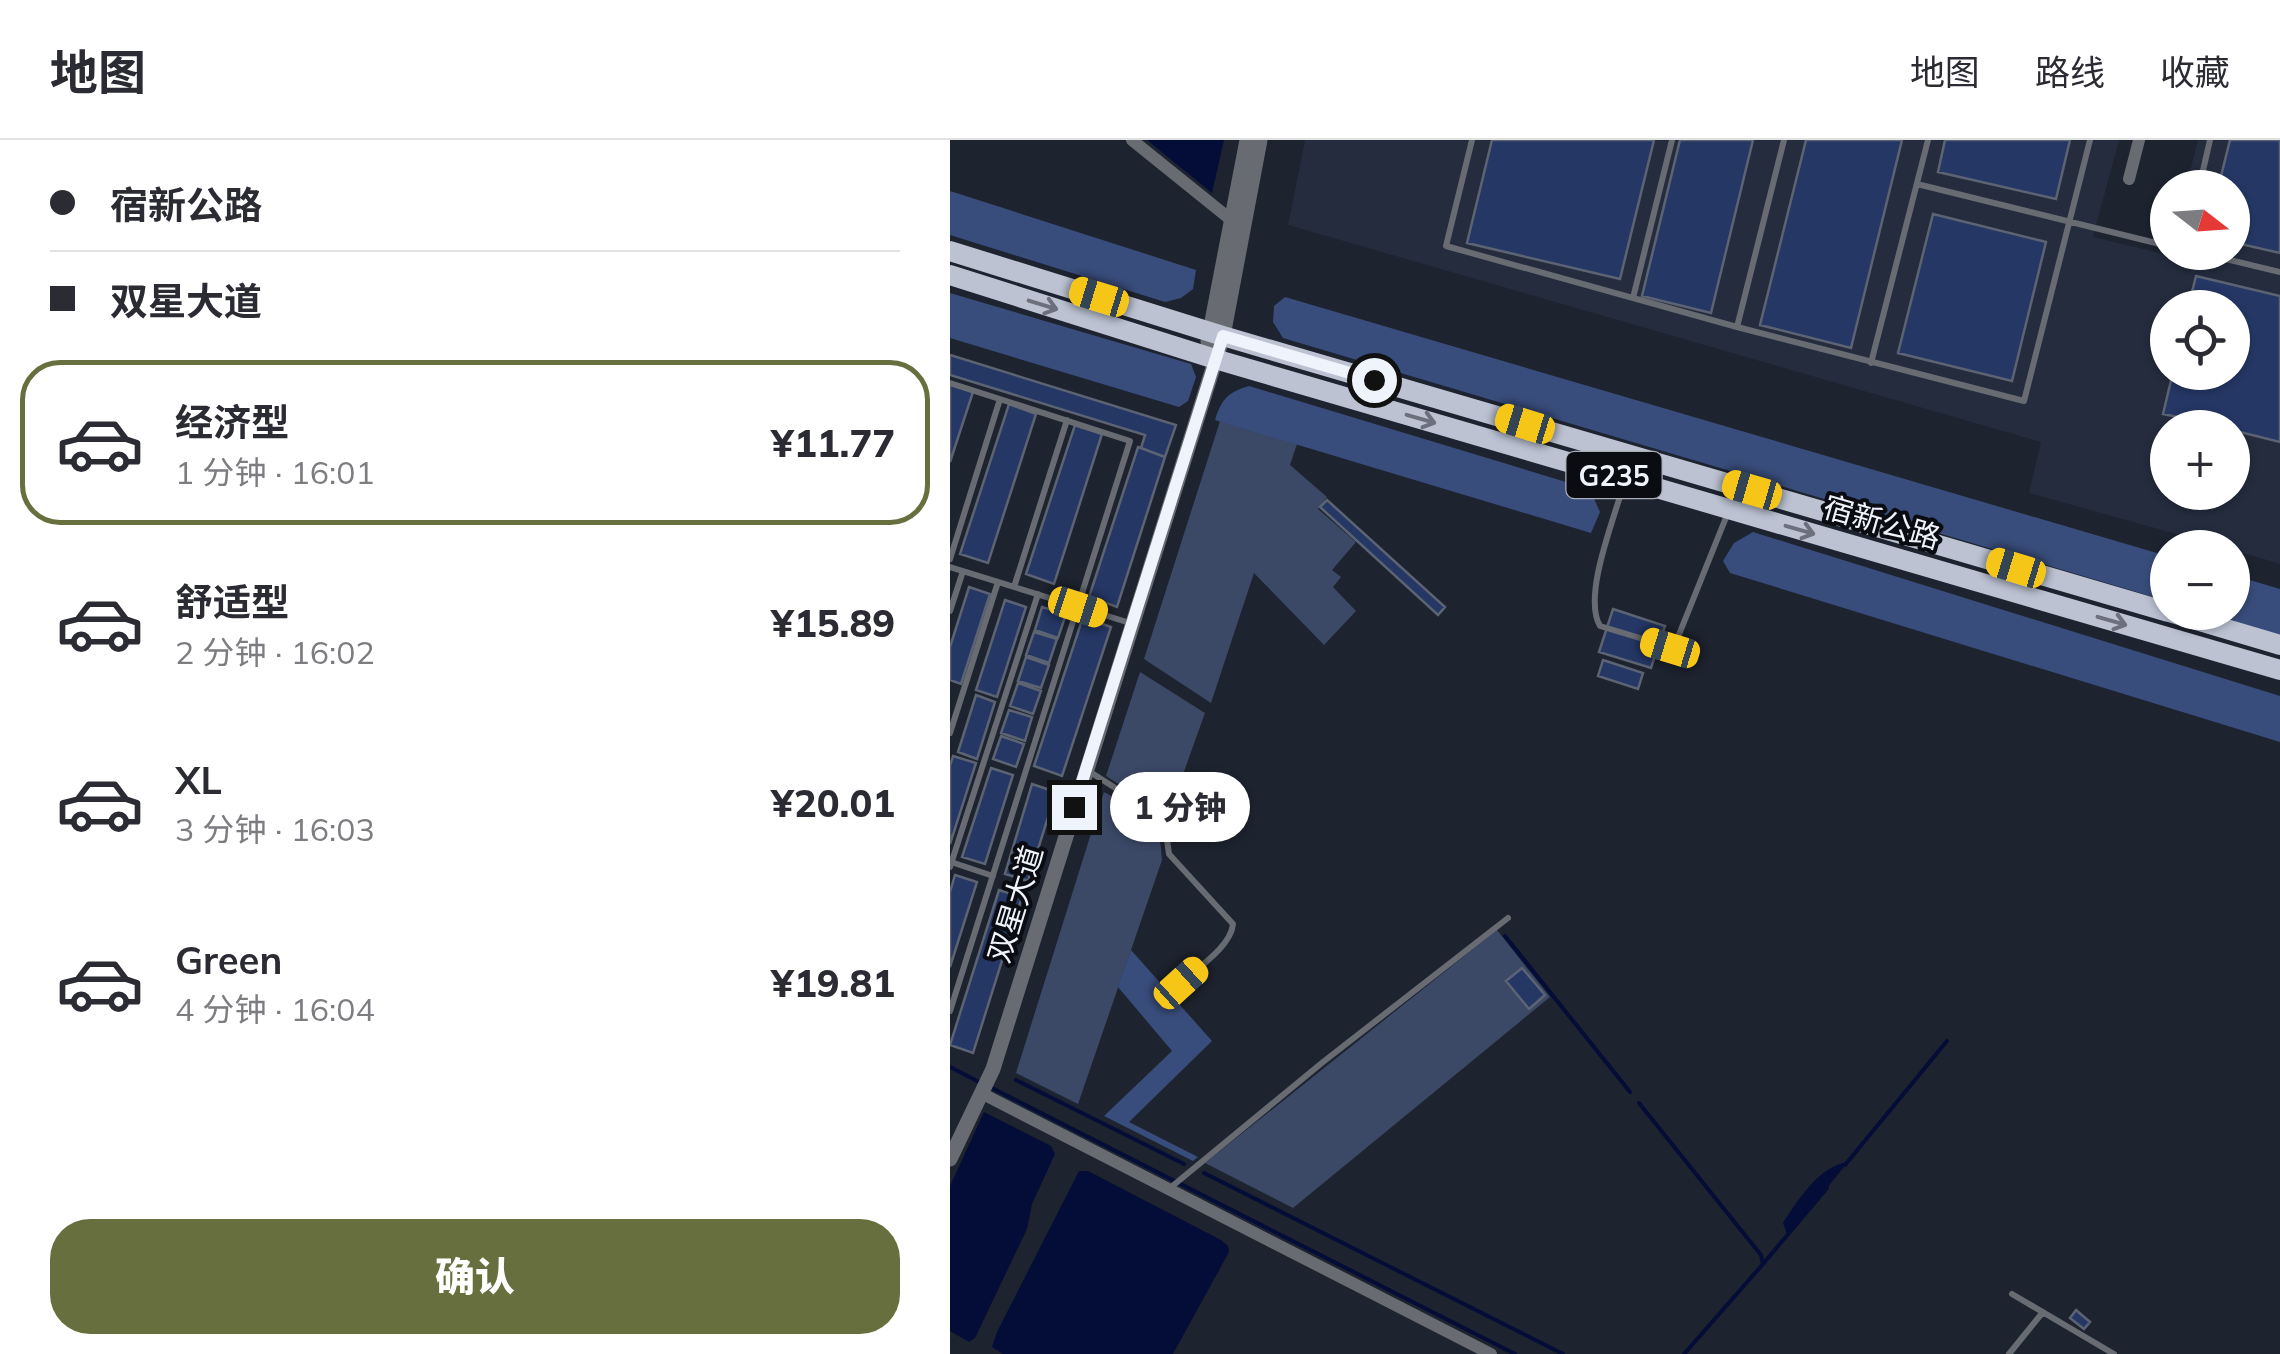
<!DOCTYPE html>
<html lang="zh">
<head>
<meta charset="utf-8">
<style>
	:root { --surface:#fff; --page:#f7f7f7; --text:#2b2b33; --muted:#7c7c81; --line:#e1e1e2; --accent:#686f3e }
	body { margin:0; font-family:Mulish,"Noto Sans SC",sans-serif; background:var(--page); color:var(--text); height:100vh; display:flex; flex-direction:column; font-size:38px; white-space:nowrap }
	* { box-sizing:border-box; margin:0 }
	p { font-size:32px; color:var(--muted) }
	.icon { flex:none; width:55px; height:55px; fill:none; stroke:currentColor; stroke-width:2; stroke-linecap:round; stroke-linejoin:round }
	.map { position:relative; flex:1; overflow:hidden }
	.panel { display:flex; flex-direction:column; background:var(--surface); width:950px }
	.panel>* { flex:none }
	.hud { display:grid; align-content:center; height:220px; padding:0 50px; background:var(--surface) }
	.needle { width:65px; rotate:107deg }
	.buttons { position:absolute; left:1200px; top:30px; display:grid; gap:20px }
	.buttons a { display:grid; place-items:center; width:100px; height:100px; border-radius:50%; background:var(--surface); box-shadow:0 2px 8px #0004; font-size:50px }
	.end { position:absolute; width:45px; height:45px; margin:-22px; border:12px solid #eff3fc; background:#111; box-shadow:0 0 0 5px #111 }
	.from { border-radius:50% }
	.bubble { position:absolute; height:70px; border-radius:35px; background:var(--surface); box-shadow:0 2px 8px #0004; font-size:32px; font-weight:800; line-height:70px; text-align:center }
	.car { position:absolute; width:30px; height:60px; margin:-30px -15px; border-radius:12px; box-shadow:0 0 8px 2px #0007; background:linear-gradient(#f5c518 24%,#345 0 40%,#f5c518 0 76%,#345 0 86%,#f5c518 0) }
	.hud b { display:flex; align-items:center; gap:35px; height:95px; font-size:38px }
	.hud b+b { border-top:2px solid var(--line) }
	.hud i { width:25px; height:25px; background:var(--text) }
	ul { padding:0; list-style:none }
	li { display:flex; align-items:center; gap:30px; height:165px; margin:0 20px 15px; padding:0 30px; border:5px solid transparent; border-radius:40px }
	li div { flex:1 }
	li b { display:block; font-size:38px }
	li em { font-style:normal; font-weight:800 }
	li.selected { border-color:var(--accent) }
	li>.icon { width:90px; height:90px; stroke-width:1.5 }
	.primary-button { display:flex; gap:20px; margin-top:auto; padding:20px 50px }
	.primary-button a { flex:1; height:115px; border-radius:40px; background:var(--accent); color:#fff; font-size:40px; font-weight:800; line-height:115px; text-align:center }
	header { display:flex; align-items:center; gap:60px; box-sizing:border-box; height:140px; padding:0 50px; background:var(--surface); border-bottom:2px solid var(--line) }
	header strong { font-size:48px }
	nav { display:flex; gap:55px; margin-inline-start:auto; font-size:35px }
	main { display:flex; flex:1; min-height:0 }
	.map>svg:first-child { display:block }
	.built { fill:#242c3e; fill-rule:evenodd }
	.green { fill:#3b4866 }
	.forest { fill:#394d7c }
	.water { fill:#030d37 }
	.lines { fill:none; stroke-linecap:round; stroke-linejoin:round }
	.stream { stroke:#030d37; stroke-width:4 }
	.building { fill:#253765; stroke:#5c6372; stroke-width:2.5 }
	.service { stroke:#686b72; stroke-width:6 }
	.minor { stroke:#686b72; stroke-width:12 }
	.tertiary { stroke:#686b72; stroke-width:15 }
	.trunk { stroke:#bcc2d2; stroke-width:20 }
	.oneway { stroke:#6c707c }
	.route { stroke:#eff3fc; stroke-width:12 }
	.labels { text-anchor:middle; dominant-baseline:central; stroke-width:8; stroke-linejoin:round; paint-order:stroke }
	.shield { fill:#0a0c12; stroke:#aaaeb6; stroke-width:2.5 }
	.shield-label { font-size:28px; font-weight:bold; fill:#eff3fc }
	.street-label { font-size:30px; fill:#eff3fc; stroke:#0a0c12 }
</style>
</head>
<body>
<header>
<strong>地图</strong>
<nav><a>地图</a><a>路线</a><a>收藏</a></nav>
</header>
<main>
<section class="panel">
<div class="hud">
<b><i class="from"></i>宿新公路</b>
<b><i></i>双星大道</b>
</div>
<ul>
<li class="selected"><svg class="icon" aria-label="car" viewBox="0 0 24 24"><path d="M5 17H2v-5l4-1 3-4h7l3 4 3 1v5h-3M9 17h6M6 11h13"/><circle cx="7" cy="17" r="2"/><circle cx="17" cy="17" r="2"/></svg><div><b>经济型</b><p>1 分钟 · 16:01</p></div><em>¥11.77</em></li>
<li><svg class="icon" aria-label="car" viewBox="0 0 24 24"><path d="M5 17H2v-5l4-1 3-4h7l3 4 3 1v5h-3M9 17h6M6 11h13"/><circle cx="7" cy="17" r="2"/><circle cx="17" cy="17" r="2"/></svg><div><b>舒适型</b><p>2 分钟 · 16:02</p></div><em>¥15.89</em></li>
<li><svg class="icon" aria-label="car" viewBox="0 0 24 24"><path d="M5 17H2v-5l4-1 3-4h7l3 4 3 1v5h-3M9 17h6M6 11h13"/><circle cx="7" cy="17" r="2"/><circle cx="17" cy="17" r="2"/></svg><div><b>XL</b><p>3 分钟 · 16:03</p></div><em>¥20.01</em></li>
<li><svg class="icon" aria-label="car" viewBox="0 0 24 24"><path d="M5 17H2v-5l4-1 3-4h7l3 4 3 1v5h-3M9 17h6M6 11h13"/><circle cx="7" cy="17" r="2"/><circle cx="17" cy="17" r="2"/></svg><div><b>Green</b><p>4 分钟 · 16:04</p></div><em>¥19.81</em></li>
</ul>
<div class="primary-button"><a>确认</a></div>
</section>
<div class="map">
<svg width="1330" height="1214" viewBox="0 0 1330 1214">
	<rect width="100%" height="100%" fill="#1d232f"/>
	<path class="built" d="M355,0H1169L1143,97L1218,115L1219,112H1282V48L1236,47L1248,0H1330V424L1283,410L1282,408L1273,407L1079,353L1091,302L338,85ZM1218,168H1282V232H1218ZM1218,288H1282V352H1218Z"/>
	<path class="green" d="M270,281L347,304L340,325L377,357L368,369L406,402L382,430L391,437L383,447L406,471L374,505L304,433L261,563L194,519Z
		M190,532L255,573L218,676L156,636Z
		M154,652C193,674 210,671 212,720L128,964L66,933Z
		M547,790L600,857L343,1068L255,1023Z"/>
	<path class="forest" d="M0,51L246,130L243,149L231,158L215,162L0,95Z
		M0,153L241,224L246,237L238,261L229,267L0,198Z
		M335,157L1217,416V461L333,198L323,182L324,166Z
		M299,246L626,345L642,354L650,372L641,393L265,280C271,260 278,252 299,246Z
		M803,392L1330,556V602L780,433L773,421L784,403Z
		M1283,435L1330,449V495L1255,473L1282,472Z
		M181,810L262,901L179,982L248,1017L243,1021L154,976L222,911L168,847Z"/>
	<path class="water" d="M197,0H274L262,53Z
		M34,972L101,1006L105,1014L82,1064L77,1089L25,1198L19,1202L0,1191V1046Z
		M898,1022L838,1096L833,1083C848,1060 869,1026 898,1022Z
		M129,1031H138L271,1100L278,1106L279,1112L223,1214H53L42,1207L47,1192Z"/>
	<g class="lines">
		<path class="stream" d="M555,796L680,952
			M0,927L31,943
			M66,940L234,1024
			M40,947L565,1214
			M689,963L811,1115L813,1124L734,1214
			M895,1025L997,901
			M254,1033L613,1214
			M813,1124L877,1048"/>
	</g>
	<path class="building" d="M542,0H704L670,139L517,103Z
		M730,0H803L761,173L692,156Z
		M856,0H952L901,208L810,185Z
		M995,0H1120L1106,59L988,32Z
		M1280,0H1330V113L1282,102V48H1268Z
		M983,74L1096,102L1062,241L948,213Z
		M1246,136L1330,156V302L1282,290V288L1213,274L1223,232H1282V168H1238Z
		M0,215L226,285L215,317L191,308L195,295L0,235Z
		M0,244L23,252L0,322Z
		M59,264L86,274L38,423L10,414Z
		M125,285L152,294L104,444L76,434Z
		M188,307L215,317L167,467L139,457Z
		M377,360L495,467L488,475L370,367Z
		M19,447L40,454L11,544L0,540V507Z
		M55,460L76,467L47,557L26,550Z
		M92,467L116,474L108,498L85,490Z
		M663,469L715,486L701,528L649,512Z
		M133,477L161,487L112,636L84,626Z
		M84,492L107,499L99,523L76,515Z
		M76,517L99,525L91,548L68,541Z
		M653,520L693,533L688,549L648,536Z
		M68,543L91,551L83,574L60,566Z
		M26,555L45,562L27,619L8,612Z
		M59,570L82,577L75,601L51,593Z
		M51,596L74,604L66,627L43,619Z
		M3,616L26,623L0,704V626Z
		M41,628L63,635L35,724L12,717Z
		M82,644L106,652L78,741L55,734Z
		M5,735L27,742L0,827V752Z
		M49,750L72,757L23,913L0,905Z
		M572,828L595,855L579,869L556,841Z
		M1126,1170L1140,1182L1134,1189L1120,1178Z"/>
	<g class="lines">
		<path class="service" d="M522,0L496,106L787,187L1074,261L1140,0
			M967,44L1218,106
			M1249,48L1260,0
			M1247,112L1330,132
			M683,158L722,0
			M787,187L834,0
			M921,223L978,0
			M0,243L180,301L0,871
			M674,343C665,377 632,456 650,486L720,507L728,497L777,375
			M0,419L50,259
			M0,427L180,483
			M64,447L117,280
			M0,471L13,431
			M0,593L48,442
			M137,630L214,679L219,714L283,784C281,807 247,828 231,843
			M1,722L43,736
			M0,727L88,454
			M220,1048L373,922L558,778
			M1062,1154L1164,1214
			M1059,1214L1093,1172"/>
		<path class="minor" d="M182,0L285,83
			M1179,39L1189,0
			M31,953L541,1214"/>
		<path class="tertiary" d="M258,202L297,0
			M0,1019L43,929L273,196L310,0"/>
		<path class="trunk" d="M0,111L273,196L1218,472
			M0,135L265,219L1330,530
			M1219,472L1330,505"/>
	</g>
	<defs><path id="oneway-shaft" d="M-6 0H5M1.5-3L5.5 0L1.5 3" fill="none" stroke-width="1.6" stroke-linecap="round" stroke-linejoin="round" transform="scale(2.5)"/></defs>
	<g class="oneway">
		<use href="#oneway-shaft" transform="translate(93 165) rotate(17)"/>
		<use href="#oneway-shaft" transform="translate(471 279) rotate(16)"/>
		<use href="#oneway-shaft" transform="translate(850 390) rotate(16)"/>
		<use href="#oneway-shaft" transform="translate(1162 481) rotate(16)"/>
	</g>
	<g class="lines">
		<path class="route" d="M124,667L273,196L424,240"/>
	</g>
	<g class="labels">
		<rect class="shield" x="616.5" y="312" width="95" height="46" rx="8"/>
		<g class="shield-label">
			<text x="664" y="335">G235</text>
		</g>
		<g class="street-label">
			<text transform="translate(932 382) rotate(16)">宿新公路</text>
			<text transform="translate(65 764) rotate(-73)">双星大道</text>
		</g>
	</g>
</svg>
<div class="buttons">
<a><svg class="needle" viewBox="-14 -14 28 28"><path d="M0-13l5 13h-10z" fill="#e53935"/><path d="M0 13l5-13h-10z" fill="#7c7c81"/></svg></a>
<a><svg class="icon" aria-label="locate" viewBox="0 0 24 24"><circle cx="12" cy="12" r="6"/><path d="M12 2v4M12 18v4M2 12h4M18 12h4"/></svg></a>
<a>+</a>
<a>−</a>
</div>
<i class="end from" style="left:424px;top:240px"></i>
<i class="end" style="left:124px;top:667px"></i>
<div class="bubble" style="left:160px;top:632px;width:140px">1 分钟</div>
<i class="car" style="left:149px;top:157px;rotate:287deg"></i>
<i class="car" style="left:575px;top:284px;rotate:287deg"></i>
<i class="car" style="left:802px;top:350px;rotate:286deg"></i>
<i class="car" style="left:1066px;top:428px;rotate:287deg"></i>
<i class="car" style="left:128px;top:467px;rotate:108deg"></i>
<i class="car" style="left:720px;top:508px;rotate:287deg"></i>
<i class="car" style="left:231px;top:843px;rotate:48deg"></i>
</div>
</main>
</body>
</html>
